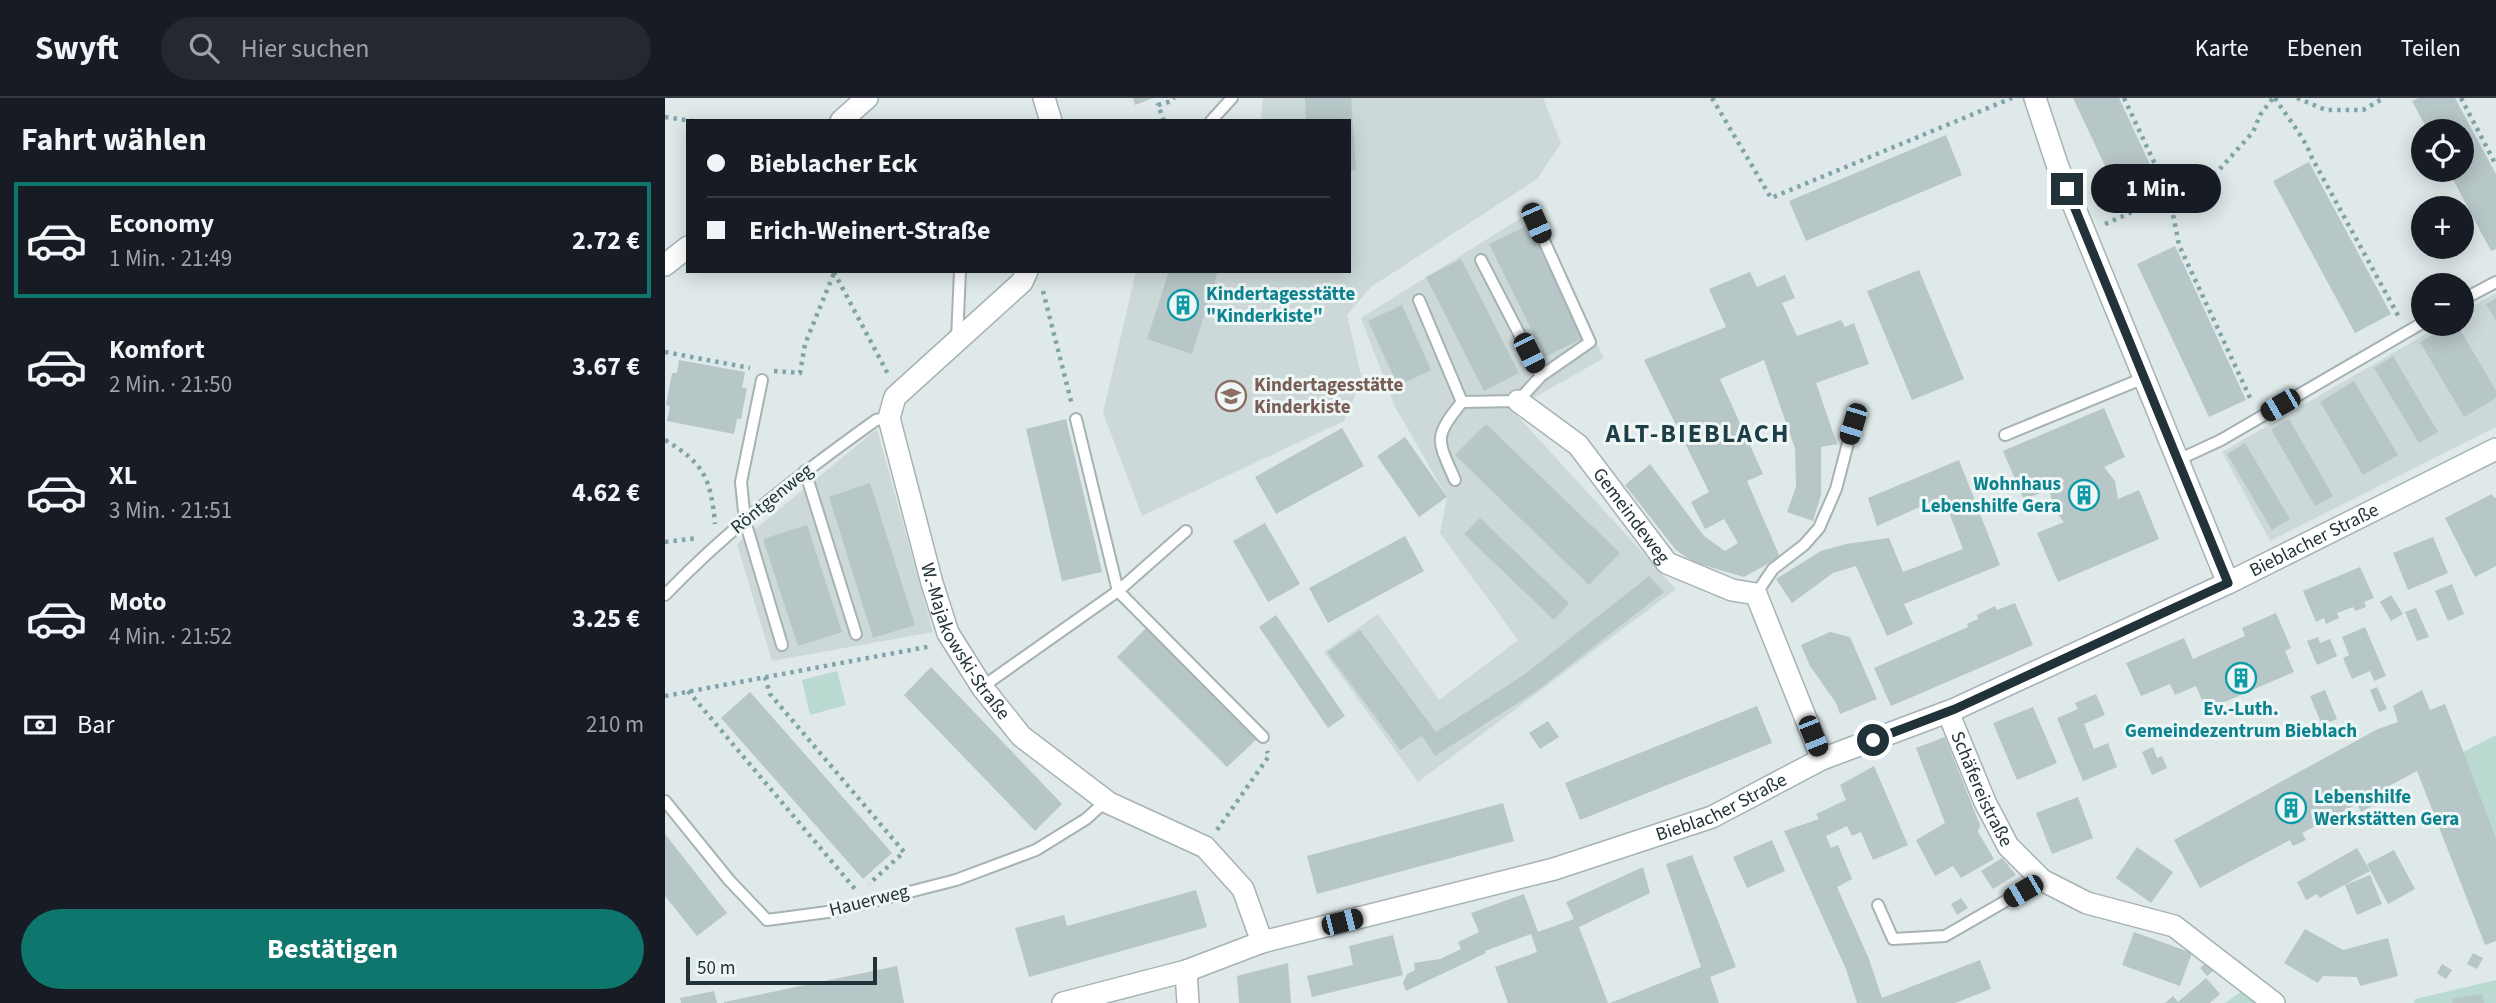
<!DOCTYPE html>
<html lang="de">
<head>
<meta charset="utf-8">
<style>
	:root { --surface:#171b24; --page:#242831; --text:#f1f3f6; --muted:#9ea1a6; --line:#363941; --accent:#0f766e }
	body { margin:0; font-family:"Source Sans 3",sans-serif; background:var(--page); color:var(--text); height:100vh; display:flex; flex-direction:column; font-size:26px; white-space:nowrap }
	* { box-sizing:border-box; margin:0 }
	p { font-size:23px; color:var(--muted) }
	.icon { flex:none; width:38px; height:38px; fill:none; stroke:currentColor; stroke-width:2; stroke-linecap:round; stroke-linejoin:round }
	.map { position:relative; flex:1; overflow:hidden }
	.details { display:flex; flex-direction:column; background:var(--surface); width:665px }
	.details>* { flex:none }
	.hud { position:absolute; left:21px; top:21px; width:665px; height:154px; border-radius:0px; box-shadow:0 4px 18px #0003; display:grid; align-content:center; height:154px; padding:0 21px; background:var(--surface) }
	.buttons { position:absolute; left:1746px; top:21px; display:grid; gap:14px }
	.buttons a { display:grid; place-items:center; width:63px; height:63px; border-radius:50%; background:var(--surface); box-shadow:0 4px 18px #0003; font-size:35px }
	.scale { position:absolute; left:21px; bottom:18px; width:191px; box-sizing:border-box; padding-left:7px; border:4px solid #213338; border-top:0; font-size:19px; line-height:24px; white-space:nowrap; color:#213338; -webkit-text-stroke:5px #eff6f6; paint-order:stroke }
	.end { position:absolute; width:32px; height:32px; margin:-16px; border:9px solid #213338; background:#fff; box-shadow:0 0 0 4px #fff }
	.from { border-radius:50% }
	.bubble { position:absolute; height:49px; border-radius:24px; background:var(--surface); box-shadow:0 4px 18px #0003; font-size:23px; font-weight:700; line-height:49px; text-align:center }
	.car { position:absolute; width:21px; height:42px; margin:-21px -10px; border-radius:9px; box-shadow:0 0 5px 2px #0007; background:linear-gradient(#222 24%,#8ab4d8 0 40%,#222 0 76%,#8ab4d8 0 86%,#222 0) }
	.hud b { display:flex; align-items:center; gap:24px; height:66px; font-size:26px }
	.hud b+b { border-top:2px solid var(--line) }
	.hud i { width:18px; height:18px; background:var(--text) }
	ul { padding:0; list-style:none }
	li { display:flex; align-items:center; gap:21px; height:116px; margin:0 14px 10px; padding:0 7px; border:4px solid transparent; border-radius:0px }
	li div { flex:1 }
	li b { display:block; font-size:26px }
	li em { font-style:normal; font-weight:700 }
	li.current { border-color:var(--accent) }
	li>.icon { width:63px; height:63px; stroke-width:1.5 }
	h2 { padding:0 21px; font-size:32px; line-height:84px }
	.pay { display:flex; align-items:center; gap:18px; height:77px; padding:0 21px; font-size:26px }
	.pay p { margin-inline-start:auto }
	.button { display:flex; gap:14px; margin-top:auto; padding:14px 21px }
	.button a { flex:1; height:80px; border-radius:42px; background:var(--accent); color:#fff; font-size:28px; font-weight:700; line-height:80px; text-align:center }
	header { display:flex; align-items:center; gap:42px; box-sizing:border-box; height:98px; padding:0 35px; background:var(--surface); border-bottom:2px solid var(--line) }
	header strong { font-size:33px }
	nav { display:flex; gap:38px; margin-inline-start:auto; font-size:24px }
	.search { width:490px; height:63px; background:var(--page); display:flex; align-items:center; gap:18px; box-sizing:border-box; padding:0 24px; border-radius:38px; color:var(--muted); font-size:26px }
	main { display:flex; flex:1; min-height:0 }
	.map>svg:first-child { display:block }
	.built { fill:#cdd9d9 }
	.green { fill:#b9d9d1 }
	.building { fill:#b7c6c6 }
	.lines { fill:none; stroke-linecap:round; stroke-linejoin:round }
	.lane-casing { stroke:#a6b2b4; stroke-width:14 }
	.street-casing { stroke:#a6b2b4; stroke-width:24 }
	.secondary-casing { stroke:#a1b4b7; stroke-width:24 }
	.path { stroke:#81a4ab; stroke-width:4.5; stroke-dasharray:3.5 5; stroke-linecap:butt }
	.lane { stroke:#fff; stroke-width:10 }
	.street { stroke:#fff; stroke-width:21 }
	.secondary { stroke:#fff; stroke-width:21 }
	.route { stroke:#213338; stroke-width:9 }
	.labels { text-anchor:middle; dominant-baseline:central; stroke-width:6; stroke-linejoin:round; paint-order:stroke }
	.culture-label { font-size:19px; font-weight:bold; fill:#0d838f; stroke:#eff6f6; text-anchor:start }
	.education-label { font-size:19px; font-weight:bold; fill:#785e54; stroke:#eff6f6; text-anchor:start }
	.street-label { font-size:19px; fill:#213338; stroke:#eff6f6 }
	.district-label { font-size:26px; font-weight:bold; letter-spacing:2px; fill:#1f3f48; stroke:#eff6f6 }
</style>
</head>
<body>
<header>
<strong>Swyft</strong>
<div class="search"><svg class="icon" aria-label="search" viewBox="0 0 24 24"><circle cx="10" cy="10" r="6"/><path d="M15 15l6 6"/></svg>Hier suchen</div>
<nav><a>Karte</a><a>Ebenen</a><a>Teilen</a></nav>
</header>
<main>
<section class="details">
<h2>Fahrt wählen</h2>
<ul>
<li class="current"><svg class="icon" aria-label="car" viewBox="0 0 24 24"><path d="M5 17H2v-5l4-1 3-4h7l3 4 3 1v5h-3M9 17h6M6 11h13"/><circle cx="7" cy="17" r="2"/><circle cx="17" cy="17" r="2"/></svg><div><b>Economy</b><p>1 Min. · 21:49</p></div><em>2.72 €</em></li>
<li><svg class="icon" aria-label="car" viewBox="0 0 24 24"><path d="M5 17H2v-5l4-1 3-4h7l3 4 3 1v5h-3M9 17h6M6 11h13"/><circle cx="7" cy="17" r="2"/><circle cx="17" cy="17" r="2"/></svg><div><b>Komfort</b><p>2 Min. · 21:50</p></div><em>3.67 €</em></li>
<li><svg class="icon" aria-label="car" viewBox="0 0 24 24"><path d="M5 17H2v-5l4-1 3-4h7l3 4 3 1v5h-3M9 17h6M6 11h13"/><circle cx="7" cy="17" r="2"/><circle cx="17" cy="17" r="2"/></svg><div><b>XL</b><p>3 Min. · 21:51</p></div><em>4.62 €</em></li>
<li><svg class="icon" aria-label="car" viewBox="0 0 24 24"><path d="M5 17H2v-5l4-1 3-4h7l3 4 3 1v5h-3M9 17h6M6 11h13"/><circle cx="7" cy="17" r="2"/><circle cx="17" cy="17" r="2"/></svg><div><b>Moto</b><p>4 Min. · 21:52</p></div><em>3.25 €</em></li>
</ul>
<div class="pay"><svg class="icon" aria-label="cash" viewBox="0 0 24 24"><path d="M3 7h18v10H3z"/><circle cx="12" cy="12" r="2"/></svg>Bar<p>210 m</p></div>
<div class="button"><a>Bestätigen</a></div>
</section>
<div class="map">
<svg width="1831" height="905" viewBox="0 0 1831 905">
	<rect width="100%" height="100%" fill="#dfe9e9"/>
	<path class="built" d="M598,0H878L896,45L872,81L706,189L682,217L697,281L679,323L477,418L438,315L471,173H684V23H596Z
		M867,113L939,260L847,312L1011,491L753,684L659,554L713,516L774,602L853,542L775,435L782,399L730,309L696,220Z
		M1831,195V329L1605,443L1557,354L1778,226H1797V214Z
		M212,331L268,534L107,563L72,446Z"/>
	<path class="green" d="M172,573L181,607L145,617L137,582Z
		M1831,637V738L1798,654Z
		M1831,882V905H1749L1750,901Z
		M1577,893L1591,905H1560Z"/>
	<path class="building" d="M468,0H488L470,7Z
		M640,0H686L691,72L684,73V23H641Z
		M1408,0H1454L1496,90L1459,108Z
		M1754,0H1790L1831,76V151L1826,153L1783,72H1797V33H1763L1747,3Z
		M1281,37L1297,77L1141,143L1124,103Z
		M1644,64L1726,216L1690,235L1608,83Z
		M863,127L918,240L880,259L824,146Z
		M1510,148L1581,302L1544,319L1472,166Z
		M796,161L854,275L819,293L761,179Z
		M1254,172L1299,281L1247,302L1202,193Z
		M504,173H553L527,256L482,241Z
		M1085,174L1092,189L1120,177L1130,200L1117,205L1132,238L1176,222L1180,229L1189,225L1204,266L1151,285L1172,346L1156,349V397L1148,423L1122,414L1131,389L1130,350L1099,262L1055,281L1098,376L1082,383L1115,459L1079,479L1028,464L1011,452L960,387L985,366L1039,438L1060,453L1073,445L1059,421L1040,431L1026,404L1044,394L979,262L1061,229L1044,191Z
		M1831,200V223L1821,206Z
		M737,207L766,272L733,288L703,223Z
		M1787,226H1792L1831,293V300L1799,319L1755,244Z
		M1728,258L1773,334L1754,345L1709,270Z
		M14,262L80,274L77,290H82L76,321H72L69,336L2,323L5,308L1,307L7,275H12Z
		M1689,283L1733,357L1698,377L1655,304Z
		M1439,310L1460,359L1439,369L1450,383L1453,401L1474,392L1494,441L1393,484L1372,435L1399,424L1387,410L1385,391L1359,402L1338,353Z
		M401,321L437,474L397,483L361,331Z
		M1624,321L1668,398L1650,408L1606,331Z
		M821,326L955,455L924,487L790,357Z
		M677,330L699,368L611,416L590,379Z
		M740,339L782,399L754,419L712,358Z
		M1580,345L1625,421L1607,432L1562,356Z
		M1294,362L1335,467L1239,506L1248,526L1222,538L1191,468L1168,475L1127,505L1111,481L1156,453L1181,446L1224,440L1238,474L1298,451L1280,404L1275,400L1212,428L1203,400Z
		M205,385L250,527L208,540L164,399Z
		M1827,396L1829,400L1831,399V468L1810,479L1780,420Z
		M815,420L904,505L889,522L799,436Z
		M600,425L635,486L603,504L568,443Z
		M142,427L177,534L133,548L98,441Z
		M740,438L759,473L663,525L644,490Z
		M1768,439L1783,475L1743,492L1728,455Z
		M1695,469L1709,500L1699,504L1701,509L1690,513L1688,509L1672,515L1674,520L1661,526L1659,520L1651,524L1638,493Z
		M984,478L999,494L873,592L770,658L757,638L735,652L662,554L695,532L771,634L860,576Z
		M1787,486L1799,516L1783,523L1770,493Z
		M1726,497L1738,516L1726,523L1715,504Z
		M1350,505L1368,547L1226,608L1209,570L1303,529L1302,526L1313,521L1312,517L1330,508L1332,512Z
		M1751,510L1764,539L1752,543L1740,514Z
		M1611,515L1626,550L1620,553L1629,574L1541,612L1531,588L1510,597L1505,586L1476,598L1461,565L1519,540L1528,561L1580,538L1577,530Z
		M611,517L680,618L663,630L594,529Z
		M1700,529L1721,578L1709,583L1705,573L1687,581L1678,560L1684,557L1677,539Z
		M481,530L592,641L562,669L452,559Z
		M1165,534L1185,539L1212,601L1175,616L1171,605L1145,568L1136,547Z
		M1653,539L1655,545L1665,541L1672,558L1652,567L1642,543Z
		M266,569L397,706L370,733L239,597Z
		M1712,589L1722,611L1714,614L1705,592Z
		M1660,592L1672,621L1657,627L1645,598Z
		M1757,592L1765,612L1780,606L1831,739V843L1820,847L1752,673L1722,689L1727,698L1696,714L1692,706L1637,735L1641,742L1628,748L1625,742L1535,790L1509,742L1713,631L1733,624L1728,608Z
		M85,594L227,755L198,781L56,620Z
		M1431,596L1440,617L1419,626L1429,651L1443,645L1452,669L1418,683L1392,620L1413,611L1410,605Z
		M1092,608L1107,645L915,722L900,685Z
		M1368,609L1392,665L1352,682L1328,625Z
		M883,623L894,639L875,651L864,635Z
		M1280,639L1315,727L1313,734L1329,761L1296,780L1288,768L1270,778L1251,742L1280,725L1251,650Z
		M1488,649L1492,660L1497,658L1502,670L1487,677L1477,654Z
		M1209,668L1243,747L1208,762L1196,734L1187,738L1182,728L1161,738L1166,750L1173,747L1187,781L1172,789L1204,861L1217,900L1315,862L1326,891L1290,905H1192L1181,871L1119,733L1154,721L1151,716L1181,702L1175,687Z
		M1413,699L1428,740L1387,756L1371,715Z
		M838,705L849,743L652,796L642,758Z
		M0,736L62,815L32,838L0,798Z
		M1107,742L1120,773L1082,790L1068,759Z
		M1472,749L1508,774L1486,805L1451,780Z
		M1692,750L1705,773L1655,800L1652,796L1641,802L1632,784Z
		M1729,752L1750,791L1723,806L1702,766Z
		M1027,757L1071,869L1045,879L1054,905H945L1036,869L1001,766Z
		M1337,760L1351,777L1328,791L1316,773Z
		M978,769L985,795L914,829L943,905H843L830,869L872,854L866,836L820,853L821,855L741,893L738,885L742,876L750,872L749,865L775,861L796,851L793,844L814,834L806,815L859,796L873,834L909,821L901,804Z
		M1705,777L1717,806L1692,817L1680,787Z
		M531,792L542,829L364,879L350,830L399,817L402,828Z
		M1296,800L1303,810L1292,817L1286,806Z
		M1640,831L1678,852L1723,840L1733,878L1695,888L1692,879L1658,878L1653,885L1619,865Z
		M1469,834L1527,855L1515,888L1457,867Z
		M728,837L738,877L647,899L642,878L688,867L684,848Z
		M1808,855L1818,860L1812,871L1802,866Z
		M623,865L626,905H574L572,878Z
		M1541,865L1548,873L1542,878L1535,870Z
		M1777,866L1787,872L1781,881L1772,875Z
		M232,868L239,905H59V904Z
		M1541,880L1555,896L1545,905H1500L1508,898L1513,904Z
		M49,893L52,905H16L15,900Z
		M1817,896L1819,905H1788L1787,901Z"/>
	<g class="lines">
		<g class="lane-casing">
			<path id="lane" d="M546,23L567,0
				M816,162L876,278
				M754,202L797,304
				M1797,202L1831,184
				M292,241L295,173
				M97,282L76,384L80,423L117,547
				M797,304L853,303L876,278L925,244L871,125
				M411,321L453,493L521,433
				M1340,337L1479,280
				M1513,362L1556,342L1759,224
				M140,373L191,536
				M790,382C772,341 768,340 797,304
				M1091,496L1108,471L1139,447L1154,430L1171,391L1188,326
				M0,497C64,430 137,375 211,322L224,320
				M317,589L453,493L598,639
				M0,703L64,782L102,822L170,813L291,782L371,752L421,721L441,703
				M1213,807L1228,841L1280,838L1377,782"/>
		</g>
		<g class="street-casing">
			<g id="street">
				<path d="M379,0L386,23"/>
				<path d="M1370,0L1393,69L1563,485"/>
				<path id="s1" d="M362,173L357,184L230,299L224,320L267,485L283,535L317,589L356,638L444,705L540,749L578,791L597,844"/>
				<path id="s2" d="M853,303L913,347L1002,465L1067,492L1091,496L1157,661"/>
				<path id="s3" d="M1283,614L1320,704L1343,748L1377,782L1422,805L1509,828L1609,905"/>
				<path d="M521,873L523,905"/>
				<path id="s4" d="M398,905L521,873L597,844L889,771L1047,719L1157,661L1290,611L1563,485L1831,351"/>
			</g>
		</g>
		<g class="secondary-casing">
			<path id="secondary" d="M176,23L202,0
				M0,167L23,149"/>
		</g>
		<path class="path" d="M1047,0L1106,100L1347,0
			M1459,0L1504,96L1514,147L1587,304
			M1610,0C1623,21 1639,38 1647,60L1735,221
			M1632,0L1661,12H1698L1719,0
			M1796,0L1831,67
			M0,19L28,23
			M499,23L493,7L507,3L509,0
			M1440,126L1528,87L1554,72L1588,34L1595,17L1608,0
			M169,174L224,278
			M378,193L407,307
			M0,254L85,270
			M109,273L135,275L140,246L169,175
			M0,342C39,365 46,381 50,426
			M0,444L33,440
			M100,579L105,596L239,754L204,786
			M23,593L190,791
			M0,598L267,548
			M552,732L604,658L602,653"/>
		<use href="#lane" class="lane"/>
		<use href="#street" class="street"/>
		<use href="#secondary" class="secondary"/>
	</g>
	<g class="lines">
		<path class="route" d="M1208,642L1290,611L1563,485L1402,91"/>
	</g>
	<defs>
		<g id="building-ring" transform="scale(1.575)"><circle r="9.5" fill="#eff6f6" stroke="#0f9aa8" stroke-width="1.5"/><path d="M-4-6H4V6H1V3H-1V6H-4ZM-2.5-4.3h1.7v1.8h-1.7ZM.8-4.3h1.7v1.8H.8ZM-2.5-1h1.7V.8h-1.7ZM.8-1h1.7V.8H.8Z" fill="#0f9aa8"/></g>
		<g id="school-ring" transform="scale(1.575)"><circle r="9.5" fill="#eff6f6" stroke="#8d6e63" stroke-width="1.5"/><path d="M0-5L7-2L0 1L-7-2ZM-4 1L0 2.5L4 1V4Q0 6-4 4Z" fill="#8d6e63"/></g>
	</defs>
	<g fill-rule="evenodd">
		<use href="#building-ring" x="518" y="207"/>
		<use href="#school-ring" x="566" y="298"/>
		<use href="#building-ring" x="1419" y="397"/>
		<use href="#building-ring" x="1576" y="580"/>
		<use href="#building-ring" x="1626" y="710"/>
	</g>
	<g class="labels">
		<g class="culture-label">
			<text x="541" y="196">Kindertagesstätte<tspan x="541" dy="22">"Kinderkiste"</tspan></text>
			<text x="1396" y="386" text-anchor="end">Wohnhaus<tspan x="1396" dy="22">Lebenshilfe Gera</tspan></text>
			<text x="1576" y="611" text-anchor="middle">Ev.-Luth.<tspan x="1576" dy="22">Gemeindezentrum Bieblach</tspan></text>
			<text x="1649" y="699">Lebenshilfe<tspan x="1649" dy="22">Werkstätten Gera</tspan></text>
		</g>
		<g class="education-label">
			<text x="589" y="287">Kindertagesstätte<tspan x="589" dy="22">Kinderkiste</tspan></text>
		</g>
		<g class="street-label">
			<text transform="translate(107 401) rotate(-39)">Röntgenweg</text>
			<text stroke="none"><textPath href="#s2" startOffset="163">Gemeindeweg</textPath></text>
			<text stroke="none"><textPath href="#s4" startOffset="1339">Bieblacher Straße</textPath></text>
			<text stroke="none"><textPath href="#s1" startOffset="443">W.-Majakowski-Straße</textPath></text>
			<text stroke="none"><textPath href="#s3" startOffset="84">Schäfereistraße</textPath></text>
			<text stroke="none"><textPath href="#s4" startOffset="688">Bieblacher Straße</textPath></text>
			<text transform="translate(204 803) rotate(-14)">Hauerweg</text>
		</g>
		<g class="district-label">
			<text x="1033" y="335">ALT-BIEBLACH</text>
		</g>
	</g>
</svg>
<div class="buttons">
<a><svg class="icon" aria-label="locate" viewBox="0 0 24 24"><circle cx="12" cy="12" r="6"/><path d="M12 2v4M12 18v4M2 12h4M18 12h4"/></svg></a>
<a>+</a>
<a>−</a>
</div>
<div class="scale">50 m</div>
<i class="end from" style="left:1208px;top:642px"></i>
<i class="end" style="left:1402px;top:91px"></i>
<div class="bubble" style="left:1426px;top:66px;width:130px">1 Min.</div>
<i class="car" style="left:871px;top:125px;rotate:156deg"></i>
<i class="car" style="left:864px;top:255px;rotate:153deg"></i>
<i class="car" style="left:1615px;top:307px;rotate:240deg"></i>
<i class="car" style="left:1188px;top:326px;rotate:197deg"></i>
<i class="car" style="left:1148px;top:638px;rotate:158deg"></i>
<i class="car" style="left:1358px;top:793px;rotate:240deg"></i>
<i class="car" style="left:677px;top:824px;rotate:76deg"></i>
<div class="hud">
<b><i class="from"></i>Bieblacher Eck</b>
<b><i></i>Erich-Weinert-Straße</b>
</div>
</div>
</main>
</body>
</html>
